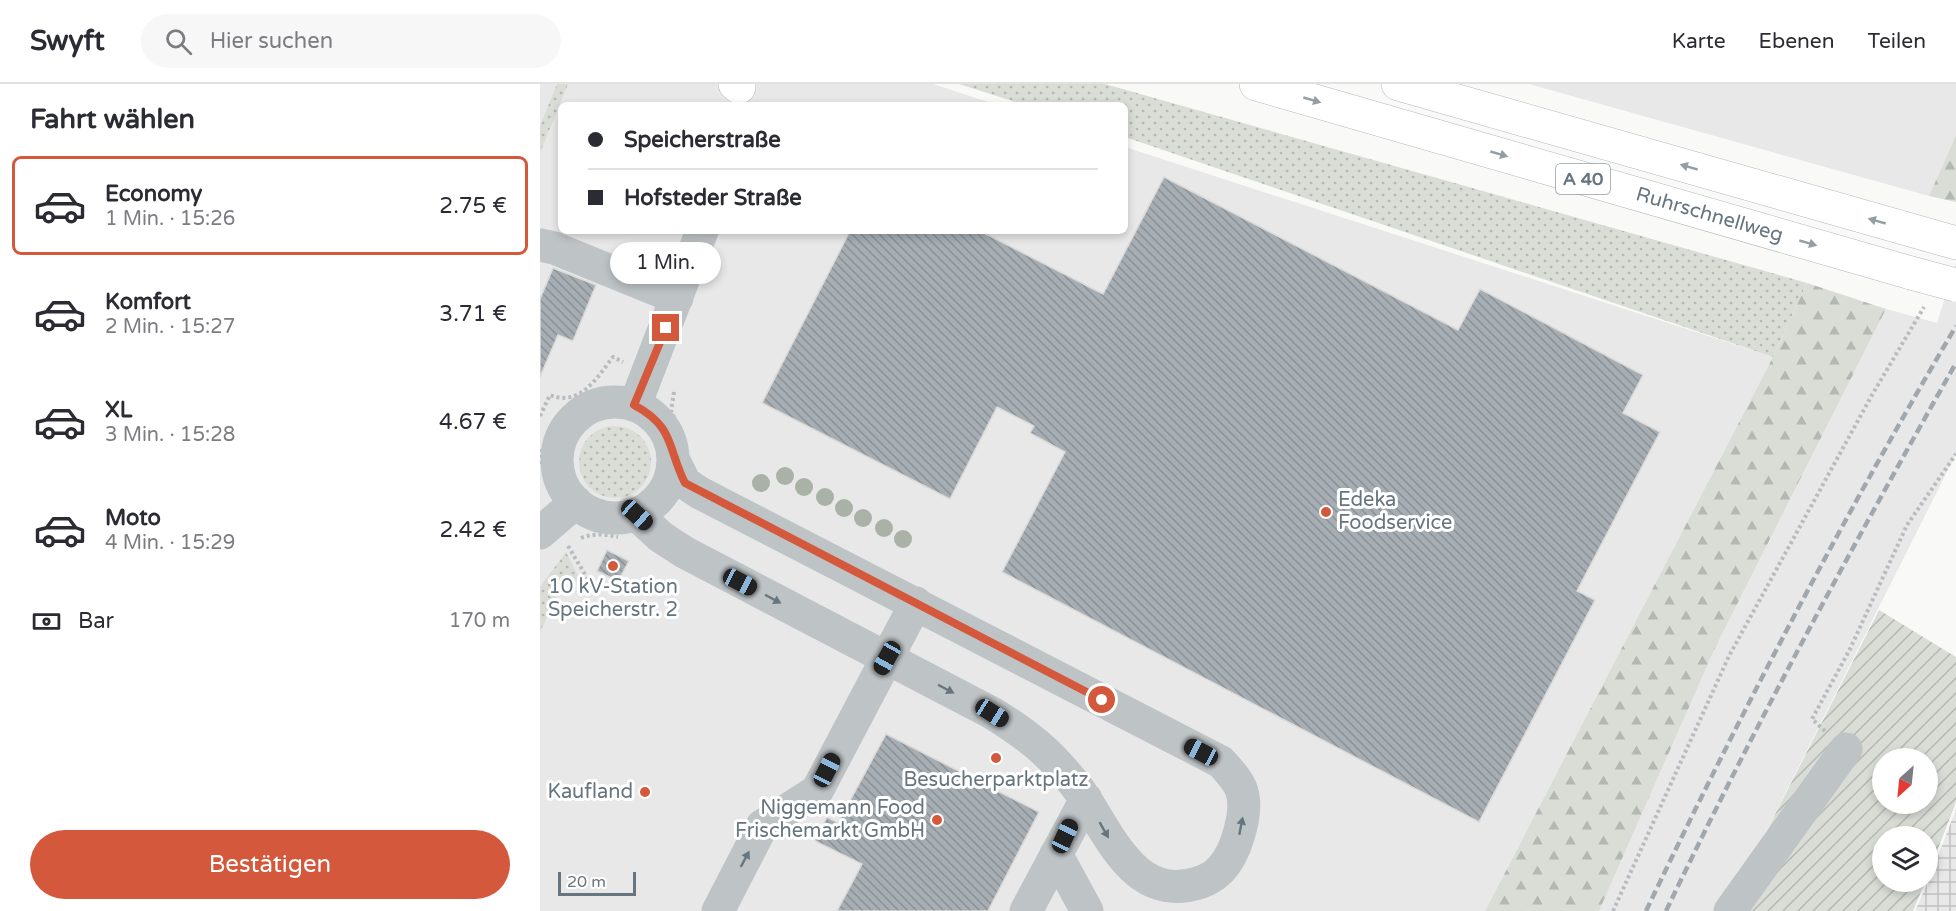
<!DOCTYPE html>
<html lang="de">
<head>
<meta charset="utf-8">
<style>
	:root { --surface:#fff; --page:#f7f7f7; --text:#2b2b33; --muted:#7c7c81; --line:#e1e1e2; --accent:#d4593c }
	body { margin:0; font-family:"Varela Round",sans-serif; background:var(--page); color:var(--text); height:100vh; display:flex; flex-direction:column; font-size:22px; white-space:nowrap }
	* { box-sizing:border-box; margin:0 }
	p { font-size:20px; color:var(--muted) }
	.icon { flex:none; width:33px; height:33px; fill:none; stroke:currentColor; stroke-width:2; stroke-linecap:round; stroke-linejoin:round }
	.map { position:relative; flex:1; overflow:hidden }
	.side { display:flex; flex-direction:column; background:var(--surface); width:540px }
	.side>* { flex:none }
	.banner { position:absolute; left:18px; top:18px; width:570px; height:132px; border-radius:9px; box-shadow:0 3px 9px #0003; display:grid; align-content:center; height:132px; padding:0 30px; background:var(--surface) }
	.needle { width:39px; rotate:207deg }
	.fabs { position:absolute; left:1332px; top:664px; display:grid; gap:12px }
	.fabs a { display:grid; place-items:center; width:66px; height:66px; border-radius:50%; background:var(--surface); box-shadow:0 3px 9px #0003; font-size:30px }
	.scale { position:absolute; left:18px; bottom:15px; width:78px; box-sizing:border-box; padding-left:6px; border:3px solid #66757f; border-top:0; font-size:16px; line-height:21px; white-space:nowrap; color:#66757f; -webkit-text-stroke:4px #fff; paint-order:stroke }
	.end { position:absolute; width:27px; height:27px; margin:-14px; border:8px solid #d4593c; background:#fff; box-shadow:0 0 0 3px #fff }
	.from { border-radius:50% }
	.bubble { position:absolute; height:42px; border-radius:21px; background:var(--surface); box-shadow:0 3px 9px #0003; font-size:20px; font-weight:600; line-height:42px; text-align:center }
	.car { position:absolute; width:18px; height:36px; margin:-18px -9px; border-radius:8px; box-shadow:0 0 4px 2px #0007; background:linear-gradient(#222 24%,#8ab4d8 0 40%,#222 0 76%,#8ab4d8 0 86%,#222 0) }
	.banner b { display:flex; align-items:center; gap:21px; height:57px; font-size:22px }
	.banner b+b { border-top:2px solid var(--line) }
	.banner i { width:15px; height:15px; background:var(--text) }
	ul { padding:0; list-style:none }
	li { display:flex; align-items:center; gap:18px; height:99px; margin:0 12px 9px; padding:0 18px; border:3px solid transparent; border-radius:9px }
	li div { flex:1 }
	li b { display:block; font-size:22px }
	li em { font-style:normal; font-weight:600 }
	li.selected { border-color:var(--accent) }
	li>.icon { width:54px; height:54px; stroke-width:1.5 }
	h2 { padding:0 30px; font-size:27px; line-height:72px }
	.pay { display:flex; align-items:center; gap:15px; height:66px; padding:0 30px; font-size:22px }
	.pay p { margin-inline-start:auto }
	.action { display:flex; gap:12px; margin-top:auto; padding:12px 30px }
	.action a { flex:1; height:69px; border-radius:36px; background:var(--accent); color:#fff; font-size:24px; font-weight:600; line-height:69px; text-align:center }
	header { display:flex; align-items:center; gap:36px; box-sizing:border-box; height:84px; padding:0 30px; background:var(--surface); border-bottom:2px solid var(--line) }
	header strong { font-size:28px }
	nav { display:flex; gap:33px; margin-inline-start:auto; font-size:21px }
	.search { width:420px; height:54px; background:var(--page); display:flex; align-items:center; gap:15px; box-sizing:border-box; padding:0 21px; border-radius:33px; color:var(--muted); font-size:22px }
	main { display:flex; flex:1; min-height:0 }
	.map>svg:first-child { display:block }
	.built { fill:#e7e8e7 }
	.industrial { fill:url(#industrial-grid) }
	.grass { fill:url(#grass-dots) }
	.forest { fill:url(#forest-firs) }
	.garden { fill:url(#garden-furrows); fill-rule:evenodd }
	.building { fill:url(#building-back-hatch); stroke:#dbdad9; stroke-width:1.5 }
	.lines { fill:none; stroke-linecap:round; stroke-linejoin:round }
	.highway-casing { stroke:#b4b8bb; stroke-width:34 }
	.path { stroke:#b9bcbf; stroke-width:4; stroke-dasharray:3 3; stroke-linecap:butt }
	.minor { stroke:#bec3c6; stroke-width:33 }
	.highway { stroke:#fff; stroke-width:33 }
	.rail { stroke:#a1a7ac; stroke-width:4.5; stroke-dasharray:9 4.5; stroke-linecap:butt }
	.highway-bridge-casing { stroke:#b4b8bb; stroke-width:34; stroke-linecap:butt }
	.highway-bridge { stroke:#fff; stroke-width:33 }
	.tree { fill:#aab2a7 }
	.oneway { fill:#949ea5 }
	.oneway2 { fill:#66757f }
	.route { stroke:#d4593c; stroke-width:8 }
	.poi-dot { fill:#d4593c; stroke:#fff; stroke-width:2 }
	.labels { text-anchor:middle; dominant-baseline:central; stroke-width:6; stroke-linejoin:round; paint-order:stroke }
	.shield { fill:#fff; stroke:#949ea5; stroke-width:1.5 }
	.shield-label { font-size:18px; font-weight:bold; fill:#66757f }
	.street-label { font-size:20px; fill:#66757f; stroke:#fff }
	.poi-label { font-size:20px; fill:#66757f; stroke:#fff }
</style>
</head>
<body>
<header>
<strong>Swyft</strong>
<div class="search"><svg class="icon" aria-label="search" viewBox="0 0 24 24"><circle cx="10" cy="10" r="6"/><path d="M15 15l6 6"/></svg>Hier suchen</div>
<nav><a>Karte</a><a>Ebenen</a><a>Teilen</a></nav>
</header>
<main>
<section class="side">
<h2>Fahrt wählen</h2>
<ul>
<li class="selected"><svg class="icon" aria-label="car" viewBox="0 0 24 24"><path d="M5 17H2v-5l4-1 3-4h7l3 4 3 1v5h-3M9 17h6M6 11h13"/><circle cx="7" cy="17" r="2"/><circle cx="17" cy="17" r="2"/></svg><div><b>Economy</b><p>1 Min. · 15:26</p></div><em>2.75 €</em></li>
<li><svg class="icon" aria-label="car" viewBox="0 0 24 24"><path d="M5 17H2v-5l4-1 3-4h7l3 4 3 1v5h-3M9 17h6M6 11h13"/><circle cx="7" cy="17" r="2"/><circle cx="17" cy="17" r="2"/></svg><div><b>Komfort</b><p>2 Min. · 15:27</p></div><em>3.71 €</em></li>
<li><svg class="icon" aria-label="car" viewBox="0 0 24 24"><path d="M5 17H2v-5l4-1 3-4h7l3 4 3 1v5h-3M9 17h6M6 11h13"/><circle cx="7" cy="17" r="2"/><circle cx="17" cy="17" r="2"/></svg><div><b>XL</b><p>3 Min. · 15:28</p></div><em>4.67 €</em></li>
<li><svg class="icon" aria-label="car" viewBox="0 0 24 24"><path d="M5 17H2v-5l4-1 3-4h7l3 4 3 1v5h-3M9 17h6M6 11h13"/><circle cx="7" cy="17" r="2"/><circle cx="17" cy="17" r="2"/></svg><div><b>Moto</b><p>4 Min. · 15:29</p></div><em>2.42 €</em></li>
</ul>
<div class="pay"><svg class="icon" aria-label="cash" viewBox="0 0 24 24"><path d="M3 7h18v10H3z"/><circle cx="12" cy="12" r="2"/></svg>Bar<p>170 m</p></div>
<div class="action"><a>Bestätigen</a></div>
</section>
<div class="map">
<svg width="1416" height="827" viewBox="0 0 1416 827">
	<defs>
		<pattern id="industrial-grid" width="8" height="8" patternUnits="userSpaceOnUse" patternTransform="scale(1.5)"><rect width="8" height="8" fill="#e7e8e7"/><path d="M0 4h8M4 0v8" fill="none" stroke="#bfc1c0"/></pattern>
		<pattern id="grass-dots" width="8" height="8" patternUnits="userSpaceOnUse" patternTransform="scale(1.5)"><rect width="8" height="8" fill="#d9ddd6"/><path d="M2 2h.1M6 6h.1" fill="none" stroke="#b4b8b3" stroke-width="1.8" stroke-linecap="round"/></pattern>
		<pattern id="forest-firs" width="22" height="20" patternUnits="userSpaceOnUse" patternTransform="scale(1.5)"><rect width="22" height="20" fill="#d9ddd6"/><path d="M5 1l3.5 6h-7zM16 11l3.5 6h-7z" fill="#b4b8b3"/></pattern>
		<pattern id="garden-furrows" width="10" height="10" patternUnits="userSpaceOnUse" patternTransform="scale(1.5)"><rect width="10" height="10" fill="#d9ddd6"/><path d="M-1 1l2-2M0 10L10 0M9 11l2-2" fill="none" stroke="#b4b8b3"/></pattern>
		<pattern id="building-back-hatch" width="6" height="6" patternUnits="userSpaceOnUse" patternTransform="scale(1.5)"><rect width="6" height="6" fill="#a6aeb3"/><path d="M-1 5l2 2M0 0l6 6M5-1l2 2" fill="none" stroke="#8b9297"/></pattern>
	</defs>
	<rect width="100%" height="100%" fill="#f9f9f7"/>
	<path class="built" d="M0,0H393L457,21H21V147H585V63L1233,273L945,827H0Z
		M989,0H1416V51L1389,112Z
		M1416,179V370L1186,827H1059L1176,562L1346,225L1397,239Z"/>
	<path class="industrial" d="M1416,725V827H1375L1388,798Z"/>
	<path class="grass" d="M17,0H28L0,69V42Z
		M419,0H565L1267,199L1233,273L585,53V21H485Z
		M39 378a36 36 0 1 1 72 0a36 36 0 1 1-72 0Z
		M26,468L42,499L27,492L0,548V503Z"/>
	<path class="forest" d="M1416,51V118L1389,112Z
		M1267,199L1346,225L1176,562L1059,827H945L1233,273Z"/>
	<path class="garden" d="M1339,526L1416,573V718L1388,791V753H1342V798H1385L1373,827H1186ZM1342,675H1388V720H1342Z"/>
	<path class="building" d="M624,93L918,246L940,205L1103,291L1083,329L1120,348L1037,507L1055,516L939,738L462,488L525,368L490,349L494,342L457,323L410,415L222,319L310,147H440L563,210Z
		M13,184L56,201L33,257L18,251L0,293V215Z
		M67,466L89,477L78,497L57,487Z
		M346,650L499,728L448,827H297L322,780L275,757L287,733L298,739Z"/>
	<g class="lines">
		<g class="highway-casing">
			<g id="highway">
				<path d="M195,0L199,3"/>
				<path id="s1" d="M716,0L1371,189"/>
				<path d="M858,0L1416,159"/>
			</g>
		</g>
		<path class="path" d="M134,308L131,327L142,349
			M0,332L10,311C40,323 56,295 73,273L83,278
			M0,365V382
			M41,454C53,449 66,450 78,453
			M28,462L52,502
			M1285,647L1272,635L1310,565L1367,441L1416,370
			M1073,827L1189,572L1332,311L1384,223"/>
		<path class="minor" d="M0,161L14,164L137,214
			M17 376a58 58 0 1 1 116 0a58 58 0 1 1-116 0Z
			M95,321L162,147
			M97,431L121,453L144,468L452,629C476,644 500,660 519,682C529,693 540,705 547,718C574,760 599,819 661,798C686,790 697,762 702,738C708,708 700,699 681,678L160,409L145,399L134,377
			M0,449L36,418
			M516,770L547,827
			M178,827L222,742L277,707L376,519
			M486,827L546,715
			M1190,827L1306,665"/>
		<use href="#highway" class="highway"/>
		<path class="rail" d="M1106,827C1201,628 1304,432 1416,242
			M1126,827C1215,641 1314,459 1416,279"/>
		<g class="highway-bridge-casing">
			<path id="highway-bridge" d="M1371,189L1416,201"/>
		</g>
		<use href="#highway-bridge" class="highway-bridge"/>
	</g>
	<g class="tree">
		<circle cx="245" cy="392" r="9"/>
		<circle cx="221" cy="399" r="9"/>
		<circle cx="264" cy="403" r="9"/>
		<circle cx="285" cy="413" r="9"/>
		<circle cx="304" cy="424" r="9"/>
		<circle cx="323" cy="434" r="9"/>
		<circle cx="344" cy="444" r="9"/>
		<circle cx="363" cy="455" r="9"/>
	</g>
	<defs><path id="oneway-solid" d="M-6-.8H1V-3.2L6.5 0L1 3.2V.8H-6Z" transform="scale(1.5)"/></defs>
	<g class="oneway">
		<use href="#oneway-solid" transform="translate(772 16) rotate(16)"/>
		<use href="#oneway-solid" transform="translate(959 70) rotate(16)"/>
		<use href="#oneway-solid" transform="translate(1149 83) rotate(-164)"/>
		<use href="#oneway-solid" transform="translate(1337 137) rotate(-164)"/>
		<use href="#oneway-solid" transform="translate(1268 159) rotate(16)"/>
	</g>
	<g class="oneway2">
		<use href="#oneway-solid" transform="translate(233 515) rotate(28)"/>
		<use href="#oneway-solid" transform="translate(406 605) rotate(28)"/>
		<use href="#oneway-solid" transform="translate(701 742) rotate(-79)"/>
		<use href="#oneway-solid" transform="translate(564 746) rotate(60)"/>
		<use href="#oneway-solid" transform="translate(205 775) rotate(-62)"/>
	</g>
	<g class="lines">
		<path class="route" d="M126,244L94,321C135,343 127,363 145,399L562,616"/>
	</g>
	<g class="poi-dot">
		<circle cx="786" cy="428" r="6"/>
		<circle cx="73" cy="482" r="6"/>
		<circle cx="456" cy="674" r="6"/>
		<circle cx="105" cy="708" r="6"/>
		<circle cx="397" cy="736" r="6"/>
	</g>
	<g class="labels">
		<rect class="shield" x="1016" y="80" width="54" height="30" rx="4.5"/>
		<g class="shield-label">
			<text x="1043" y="95">A 40</text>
		</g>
		<g class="street-label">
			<text stroke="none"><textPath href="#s1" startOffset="472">Ruhrschnellweg</textPath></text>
		</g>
		<g class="poi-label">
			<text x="798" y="416" text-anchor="start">Edeka<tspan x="798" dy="23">Foodservice</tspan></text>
			<text x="73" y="503">10 kV-Station<tspan x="73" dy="23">Speicherstr. 2</tspan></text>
			<text x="456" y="696">Besucherparktplatz</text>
			<text x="93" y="708" text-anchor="end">Kaufland</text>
			<text x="385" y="724" text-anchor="end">Niggemann Food<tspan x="385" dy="23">Frischemarkt GmbH</tspan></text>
		</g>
	</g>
</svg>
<div class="fabs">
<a><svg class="needle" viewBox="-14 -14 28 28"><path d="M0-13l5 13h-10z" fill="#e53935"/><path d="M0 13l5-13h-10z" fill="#7c7c81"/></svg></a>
<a><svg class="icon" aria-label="layers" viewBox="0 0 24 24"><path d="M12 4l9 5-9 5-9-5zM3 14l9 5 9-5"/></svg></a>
</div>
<div class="scale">20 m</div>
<i class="end from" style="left:562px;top:616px"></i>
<i class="end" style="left:126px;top:244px"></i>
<div class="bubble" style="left:70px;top:158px;width:111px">1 Min.</div>
<i class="car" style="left:97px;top:431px;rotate:132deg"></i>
<i class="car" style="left:200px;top:498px;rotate:118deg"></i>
<i class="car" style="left:347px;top:574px;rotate:209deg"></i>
<i class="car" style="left:452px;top:629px;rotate:122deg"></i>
<i class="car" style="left:661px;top:668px;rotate:298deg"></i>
<i class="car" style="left:287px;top:686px;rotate:27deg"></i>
<i class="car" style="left:525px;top:752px;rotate:25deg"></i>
<div class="banner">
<b><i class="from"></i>Speicherstraße</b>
<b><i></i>Hofsteder Straße</b>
</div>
</div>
</main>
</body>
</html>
